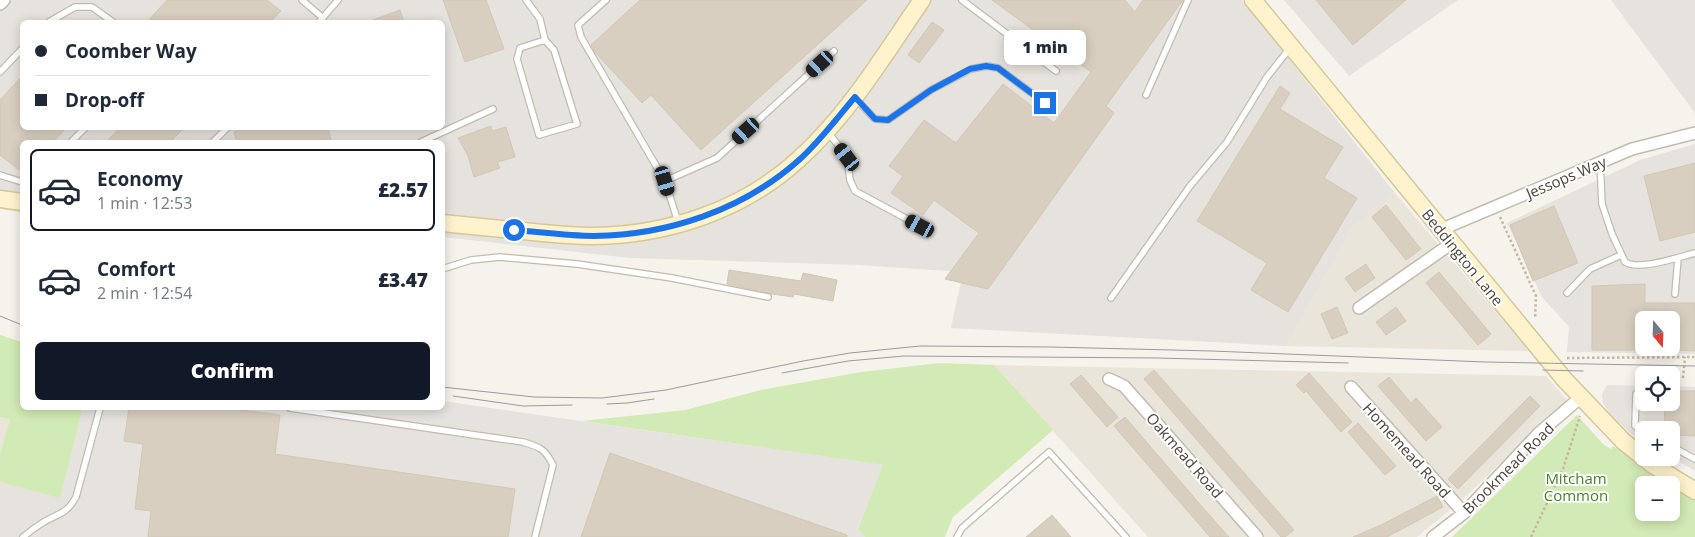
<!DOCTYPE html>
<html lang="en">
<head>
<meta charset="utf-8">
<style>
	:root { --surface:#fff; --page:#f6f6f7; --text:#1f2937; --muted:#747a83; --line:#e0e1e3; --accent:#111827 }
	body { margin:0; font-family:"Open Sans",sans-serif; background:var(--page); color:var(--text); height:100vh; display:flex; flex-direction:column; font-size:19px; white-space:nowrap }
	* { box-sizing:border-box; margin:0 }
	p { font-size:16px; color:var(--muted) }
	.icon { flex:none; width:28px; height:28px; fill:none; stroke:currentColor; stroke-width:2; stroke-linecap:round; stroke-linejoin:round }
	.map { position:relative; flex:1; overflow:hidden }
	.drawer { position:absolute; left:20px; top:140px; width:425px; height:270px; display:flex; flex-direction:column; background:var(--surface); border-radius:8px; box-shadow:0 2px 12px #0003 }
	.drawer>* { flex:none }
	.guide { position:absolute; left:20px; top:20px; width:425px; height:110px; border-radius:8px; box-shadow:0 2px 12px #0003; display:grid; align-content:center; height:110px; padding:0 15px; background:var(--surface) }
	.needle { width:32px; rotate:161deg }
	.fabs { position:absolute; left:1635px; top:311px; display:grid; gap:10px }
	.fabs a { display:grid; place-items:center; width:45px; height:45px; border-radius:8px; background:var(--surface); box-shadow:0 2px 12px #0003; font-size:25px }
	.end { position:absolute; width:22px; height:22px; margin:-11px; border:6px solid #1a73e8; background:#fff; box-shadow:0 0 0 2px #fff }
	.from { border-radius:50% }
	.bubble { position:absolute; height:35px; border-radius:8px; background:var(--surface); box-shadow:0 2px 12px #0003; font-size:16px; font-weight:800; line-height:35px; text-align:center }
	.car { position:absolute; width:15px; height:30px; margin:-15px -8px; border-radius:6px; box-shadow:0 0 4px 1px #0007; background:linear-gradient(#222 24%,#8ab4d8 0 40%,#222 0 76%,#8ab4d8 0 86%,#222 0) }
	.guide b { display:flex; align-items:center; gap:18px; height:48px; font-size:19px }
	.guide b+b { border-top:1px solid var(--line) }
	.guide i { width:12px; height:12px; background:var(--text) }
	ul { padding:9px 0 0; list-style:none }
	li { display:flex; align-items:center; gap:15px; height:82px; margin:0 10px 8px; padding:0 5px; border:2px solid transparent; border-radius:8px }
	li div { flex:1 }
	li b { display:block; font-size:19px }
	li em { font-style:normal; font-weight:800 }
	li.active { border-color:var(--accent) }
	li>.icon { width:45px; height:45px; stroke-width:1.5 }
	.button { display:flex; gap:10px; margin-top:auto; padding:10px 15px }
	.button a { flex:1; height:58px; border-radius:8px; background:var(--accent); color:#fff; font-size:20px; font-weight:800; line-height:58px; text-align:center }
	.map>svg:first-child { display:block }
	.residential { fill:#eae5da }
	.industrial { fill:#e6e2dd; fill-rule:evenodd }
	.green { fill:#d2eab5; fill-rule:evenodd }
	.building { fill:#d8cfc1; stroke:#d3c7b4 }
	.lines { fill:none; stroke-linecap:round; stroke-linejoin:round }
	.lane-casing { stroke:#c2bbae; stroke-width:8 }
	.street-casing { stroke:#c2bbae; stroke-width:14 }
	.secondary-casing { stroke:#d6c79b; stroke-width:19 }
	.path { stroke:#c4b79f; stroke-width:2.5; stroke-dasharray:2.5 2.5; stroke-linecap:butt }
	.lane { stroke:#fff; stroke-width:5.5 }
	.street { stroke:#fff; stroke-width:11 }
	.secondary { stroke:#fff3cd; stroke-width:16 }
	.tram { stroke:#9a9a9a; stroke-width:1 }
	.route { stroke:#1a73e8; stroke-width:6 }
	.labels { text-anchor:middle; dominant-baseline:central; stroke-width:4; stroke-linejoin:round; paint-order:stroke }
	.street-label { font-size:15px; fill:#4b4439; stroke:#fff }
	.park-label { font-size:15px; fill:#4a7f2a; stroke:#fff }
</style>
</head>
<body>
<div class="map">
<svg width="1695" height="537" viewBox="0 0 1695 537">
	<rect width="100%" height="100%" fill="#f6f3ec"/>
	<path class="residential" d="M1394,192L1529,351L1286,346L1353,227Z
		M994,365L1546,376L1567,400L1461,501L1417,537H1148Z
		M0,417L10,419L0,454Z"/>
	<path class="industrial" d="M0,0H1242L1394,192L1353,227L1286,346L951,328L963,272L858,265L630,258L443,237L442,142H22V212L0,209ZM22,22H442V128H22Z
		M1284,0H1458L1349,76Z
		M1611,0H1695V113Z
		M1695,144V354L1567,352L1569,327L1542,297L1507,223L1640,160ZM1644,320H1671V348H1644Z
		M1607,385L1644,386V402H1671V386L1695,387V471L1671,457V430H1644V441L1630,433L1610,414L1603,403L1602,394Z
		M443,401L884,465L858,528L865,537H0V482L60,497L83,408H442Z"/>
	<path class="green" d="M0,335L22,342V408H83L60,498L0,482V454L10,419L0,417Z
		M940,363L994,365L1053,430L953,517L945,537H865L858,529L883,465L582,421L685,410L761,390L861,372Z
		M1577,415L1603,444L1611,449L1613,446L1695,496V537H1452ZM1644,485H1671V512H1644Z"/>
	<path class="building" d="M167,0H267L281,11L270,22H147Z
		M443,0H486L504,49L465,62Z
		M640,0H867L701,150L651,95L642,103L594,51L591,45Z
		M992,0H1125L1135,12L1143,0H1183L1106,106L1114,113L988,289L945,279L979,233L934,200L923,215L891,193L903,176L889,166L924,120L956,143L1003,84L1054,123L1091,72Z
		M1316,0H1406L1353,45Z
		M400,10L404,22H370V21Z
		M932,22L944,30L919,63L908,55Z
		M22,76V128H66L53,142H22V172L0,155V100Z
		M1280,86L1290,93L1280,109L1343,147L1324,178L1357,198L1288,312L1251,290L1267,263L1197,221Z
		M491,126L492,131L506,127L515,157L497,162L500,168L474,177L468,156L458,138Z
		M120,128H184L170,142H106Z
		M246,128H328L331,140L325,142H237L234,132Z
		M1695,163V232L1660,241L1644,176Z
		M1386,205L1421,249L1406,260L1372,217Z
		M1554,206L1578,263L1533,281L1510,225Z
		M1366,264L1375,278L1355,292L1345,278Z
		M729,270L801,281L803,273L837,280L833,301L794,294L793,297L772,294L727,284Z
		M1439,272L1491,334L1478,345L1426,283Z
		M1645,284V303H1695V351L1671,350V320H1644V350H1592V286Z
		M1337,307L1348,333L1332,339L1321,314Z
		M1396,307L1406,321L1386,335L1376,322Z
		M1154,370L1294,530L1285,537H1281L1144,379Z
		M1309,373L1352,422L1341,432L1306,391L1304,393L1296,385Z
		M1081,375L1118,417L1107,427L1070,384Z
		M1389,377L1411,403L1416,398L1442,427L1426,441L1378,386Z
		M1671,391H1695V436L1671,435V430H1664L1665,402H1671Z
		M1530,396L1540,406L1458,489L1448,479Z
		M129,408H225L280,415L275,454L515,489L508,537H148L151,511L135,509L143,444L124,441Z
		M1125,417L1204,509L1229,537H1210L1191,515L1114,426Z
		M1358,423L1396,466L1385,475L1348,432Z
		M610,453L847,535V537H581Z
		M1437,496L1443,507L1387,537H1353L1381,525Z
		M1052,515L1071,537H1026Z"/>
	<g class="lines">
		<g class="lane-casing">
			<path id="lane" d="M302,0L323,18
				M526,0L540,19L545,40L554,50L577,124L539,135L517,59L520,48L545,40
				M606,0L578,25L581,37L665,181L678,222
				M962,0L1056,71
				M49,22L75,7H92L113,22
				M319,22L338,0
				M0,72L22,49
				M1146,95L1188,0
				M855,98L875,119L888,120L931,90L971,69L987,66L998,68L1045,103
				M828,132L847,157L850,180L855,191L920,226
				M71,142L85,128
				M213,142L227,128
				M421,142L493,109
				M1600,162L1602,204L1612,234L1625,262C1639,271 1679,257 1695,253
				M0,175L22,182
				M665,181L717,158L834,51
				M442,269L471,260L500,257L577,264L672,278L768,297
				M1567,293L1590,269L1621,255
				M1675,294L1678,258
				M1111,298L1190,186L1227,142L1267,77L1290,48
				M1644,395L1636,394L1635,426L1644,431
				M290,408L523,442C540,447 545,449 553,465L535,537
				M1671,446L1695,459
				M23,537C29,532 36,527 42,523C57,514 67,514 76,497L100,408
				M957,537L962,528L1049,452L1126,537"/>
		</g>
		<g class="street-casing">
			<path id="street" d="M0,4L4,0
				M1440,230L1632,149L1695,133
				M1359,308L1452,243
				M1109,379L1124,386L1257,537
				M1351,387L1464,513
				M1433,537L1464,513L1538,434L1581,397"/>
		</g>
		<g class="secondary-casing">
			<path id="secondary" d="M1253,0L1564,379L1623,441L1653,465L1695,491
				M0,199L22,202
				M442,223C473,226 503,229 533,232C553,234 574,236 594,236C668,235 744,210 799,159C849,114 884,55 922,0"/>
		</g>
		<path class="path" d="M1500,217L1536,296L1535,319
			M1567,358L1695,357
			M1683,378L1685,357
			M1531,537L1563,469L1580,416"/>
		<use href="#lane" class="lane"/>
		<use href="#street" class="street"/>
		<use href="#secondary" class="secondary"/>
		<path class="tram" d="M0,316L22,325
			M1543,370L1583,371
			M782,373L848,361L904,356L1157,358L1348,363
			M442,387L534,397L602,398L666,390L803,361L850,353L920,346L1051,347L1212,351L1485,362L1695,366
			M453,396L523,406L572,405
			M607,404L627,403L654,399"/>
	</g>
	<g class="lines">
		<path class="route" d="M514,230C540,232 567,236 594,236C668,235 743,210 799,160C820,141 837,118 855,97L875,119L888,120L931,90L970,69L986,66L998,68L1045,103"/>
	</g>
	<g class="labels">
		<g class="street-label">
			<text transform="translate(1566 177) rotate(-23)">Jessops Way</text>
			<text transform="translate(1463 257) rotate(51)">Beddington Lane</text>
			<text transform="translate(1407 450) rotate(48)">Homemead Road</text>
			<text transform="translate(1185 455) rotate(49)">Oakmead Road</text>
			<text transform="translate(1508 468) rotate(-45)">Brookmead Road</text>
		</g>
		<g class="park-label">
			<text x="1576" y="478">Mitcham<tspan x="1576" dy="17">Common</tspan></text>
		</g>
	</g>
</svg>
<div class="fabs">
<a><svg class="needle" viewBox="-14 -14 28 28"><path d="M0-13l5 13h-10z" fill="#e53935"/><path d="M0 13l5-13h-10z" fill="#747a83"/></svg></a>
<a><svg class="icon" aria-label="locate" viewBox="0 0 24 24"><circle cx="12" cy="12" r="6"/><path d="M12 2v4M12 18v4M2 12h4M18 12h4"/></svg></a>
<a>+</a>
<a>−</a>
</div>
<i class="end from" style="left:514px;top:230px"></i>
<i class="end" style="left:1045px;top:103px"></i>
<div class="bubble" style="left:1004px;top:30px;width:82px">1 min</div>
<i class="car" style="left:820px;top:64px;rotate:228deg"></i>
<i class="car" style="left:746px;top:131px;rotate:228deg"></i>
<i class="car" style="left:847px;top:157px;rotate:323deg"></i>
<i class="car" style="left:665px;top:181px;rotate:163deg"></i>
<i class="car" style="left:920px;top:226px;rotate:298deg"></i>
<div class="guide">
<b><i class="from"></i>Coomber Way</b>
<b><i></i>Drop-off</b>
</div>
<section class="drawer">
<ul>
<li class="active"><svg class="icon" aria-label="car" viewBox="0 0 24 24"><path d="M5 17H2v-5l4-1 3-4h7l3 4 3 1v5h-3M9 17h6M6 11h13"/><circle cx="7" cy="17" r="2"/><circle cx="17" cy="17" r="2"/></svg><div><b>Economy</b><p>1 min · 12:53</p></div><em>£2.57</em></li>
<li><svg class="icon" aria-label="car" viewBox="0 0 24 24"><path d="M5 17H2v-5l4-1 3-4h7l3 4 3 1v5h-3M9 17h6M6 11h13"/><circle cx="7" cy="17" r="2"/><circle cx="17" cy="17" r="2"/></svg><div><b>Comfort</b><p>2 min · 12:54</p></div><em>£3.47</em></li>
</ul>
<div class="button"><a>Confirm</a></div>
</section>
</div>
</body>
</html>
